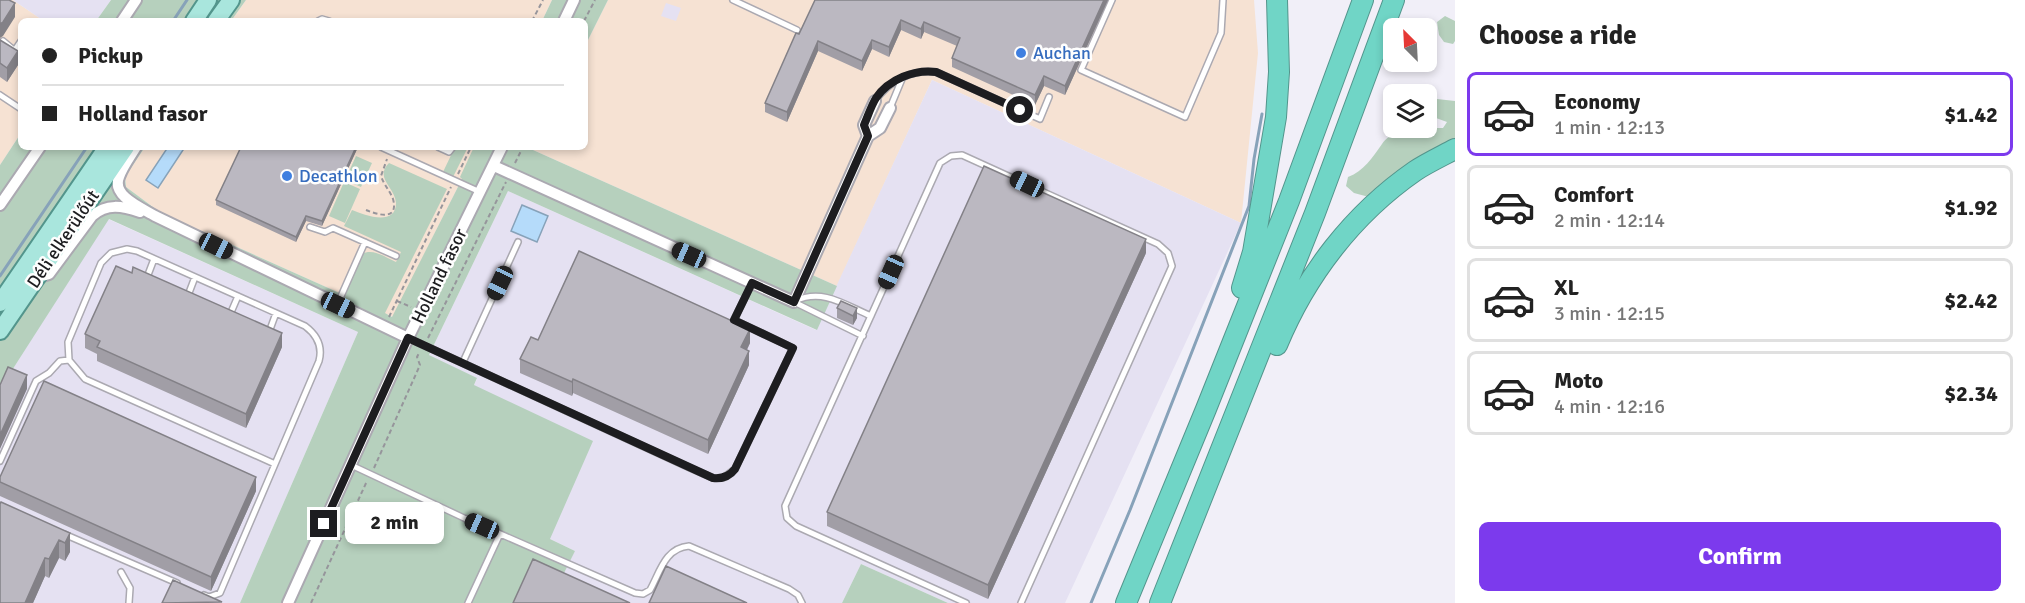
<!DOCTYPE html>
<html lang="en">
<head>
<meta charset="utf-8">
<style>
	:root { --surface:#fff; --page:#f2f2f2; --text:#222; --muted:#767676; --line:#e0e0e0; --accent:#7c3aed }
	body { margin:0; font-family:Signika,sans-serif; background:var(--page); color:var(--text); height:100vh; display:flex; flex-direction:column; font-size:22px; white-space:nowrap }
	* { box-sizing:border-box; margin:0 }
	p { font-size:20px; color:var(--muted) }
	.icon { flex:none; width:33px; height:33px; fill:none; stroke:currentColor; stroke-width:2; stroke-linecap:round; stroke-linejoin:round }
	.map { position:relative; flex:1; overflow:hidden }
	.drawer { display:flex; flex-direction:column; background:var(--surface); width:570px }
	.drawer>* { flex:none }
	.top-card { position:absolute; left:18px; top:18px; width:570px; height:132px; border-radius:9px; box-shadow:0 3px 9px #0003; display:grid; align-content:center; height:132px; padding:0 24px; background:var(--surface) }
	.needle { width:39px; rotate:336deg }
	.fabs { position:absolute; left:1383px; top:18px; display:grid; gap:12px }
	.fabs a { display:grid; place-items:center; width:54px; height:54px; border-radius:9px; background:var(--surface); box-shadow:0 3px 9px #0003; font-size:30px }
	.end { position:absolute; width:27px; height:27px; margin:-14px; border:8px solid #1d1d20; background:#fff; box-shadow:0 0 0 3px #fff }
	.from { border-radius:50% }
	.bubble { position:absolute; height:42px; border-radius:9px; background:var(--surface); box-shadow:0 3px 9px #0003; font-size:20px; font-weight:700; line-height:42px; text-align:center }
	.car { position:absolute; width:18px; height:36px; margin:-18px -9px; border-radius:8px; box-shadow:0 0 4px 2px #0007; background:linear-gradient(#222 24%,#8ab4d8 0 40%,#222 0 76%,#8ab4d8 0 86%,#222 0) }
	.top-card b { display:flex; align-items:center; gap:21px; height:57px; font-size:22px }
	.top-card b+b { border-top:2px solid var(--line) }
	.top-card i { width:15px; height:15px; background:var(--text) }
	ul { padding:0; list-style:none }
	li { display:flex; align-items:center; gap:18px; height:84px; margin:0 12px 9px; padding:0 12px; border:3px solid var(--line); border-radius:9px }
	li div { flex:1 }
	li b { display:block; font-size:22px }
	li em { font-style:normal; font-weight:700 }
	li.selected { border-color:var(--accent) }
	li>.icon { width:54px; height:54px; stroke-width:1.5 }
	h2 { padding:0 24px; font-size:27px; line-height:72px }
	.button { display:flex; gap:12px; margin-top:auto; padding:12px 24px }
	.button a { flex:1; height:69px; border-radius:9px; background:var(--accent); color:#fff; font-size:24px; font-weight:700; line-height:69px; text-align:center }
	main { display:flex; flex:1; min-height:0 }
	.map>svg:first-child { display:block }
	.commercial { fill:#f6e2d3 }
	.built { fill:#e5e1f2 }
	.green { fill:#b6d0bd }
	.water { fill:#b5dbfa; stroke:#87a2b9; stroke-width:1.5 }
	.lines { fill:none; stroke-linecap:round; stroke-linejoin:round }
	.stream { stroke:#87a2b9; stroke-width:3 }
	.lane-casing { stroke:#aba9b1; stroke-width:8 }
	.street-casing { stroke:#aba9b1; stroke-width:14 }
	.primary-casing { stroke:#53958c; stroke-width:20 }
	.highway-casing { stroke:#53958c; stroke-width:22 }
	.path { stroke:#96959b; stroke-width:2; stroke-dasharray:4.5 3; stroke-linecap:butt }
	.lane { stroke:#fff; stroke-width:5 }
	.street { stroke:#fff; stroke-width:10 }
	.primary { stroke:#a9e6dd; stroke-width:16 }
	.highway { stroke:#70d5c6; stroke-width:20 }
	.wall { fill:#a19ea6 }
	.shaded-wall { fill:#838187 }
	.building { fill:#bbb8c1; stroke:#838187; stroke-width:1.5 }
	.route { stroke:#1d1d20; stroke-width:8 }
	.shop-dot { fill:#3f7fe0; stroke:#fefefe; stroke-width:2 }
	.labels { text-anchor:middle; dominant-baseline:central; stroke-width:5; stroke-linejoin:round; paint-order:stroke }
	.shop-label { font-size:18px; fill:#366cbe; stroke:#fefefe; text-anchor:start }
	.street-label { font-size:18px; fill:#1d1d20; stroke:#fefefe }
</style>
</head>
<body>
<main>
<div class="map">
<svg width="1455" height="603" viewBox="0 0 1455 603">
	<rect width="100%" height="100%" fill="#f1eff8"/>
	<path class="commercial" d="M0,0H13L44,21H21V133L0,165Z
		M246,0H552L542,21H231Z
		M608,0H1254L1258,53L1241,223L932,80L837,286L533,150L534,147H585V46Z
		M145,147H478L393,317L161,213L126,187L125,177Z"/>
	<path class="built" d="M13,0H111L96,21H44Z
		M666,3L681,8L676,21L661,16Z
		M932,80L1241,223L1065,603H948L861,564L842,603H514L575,551L550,539L474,385L477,379L429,355L508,191L816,330Z
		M108,219L358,332L240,603H0V389Z"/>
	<path class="green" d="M111,0H246L231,21H96Z
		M552,0H608L585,46V21H542Z
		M1445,16L1455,21V41L1453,44L1444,42L1439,35L1437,22Z
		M1437,99L1455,101V140L1369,197L1354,193L1346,186L1348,177C1364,171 1372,158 1382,144C1386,138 1393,134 1398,128H1443L1447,122L1436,118L1432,108Z
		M21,133V147H145L125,177L126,187L161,213L344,295L362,254C373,248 385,257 396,262L401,252L344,226L352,210C364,215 396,227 396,203C395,187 374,178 389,163L447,189L385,313L392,317L462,179L460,177L474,147H534L533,150L837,286L817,330L508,191L429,355L477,378L474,385L593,441L550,539L575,551L556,589L514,603H240L358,332L109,219L0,389V165Z
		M455,147H468L453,177L443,172Z
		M356,156L372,163L361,187L345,180Z
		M344,182L360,189L345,223L329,216Z
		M861,564L948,603H842Z"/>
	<path class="water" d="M168,147H185L158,188L146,180Z
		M522,205L548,216L537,242L511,231Z"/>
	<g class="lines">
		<path class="stream" d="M173,21L187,0
			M0,276L87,147
			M1091,603L1130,510L1249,206L1254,159L1262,114"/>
		<g class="lane-casing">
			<path id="lane" d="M733,0L797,30
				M1112,0L1081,70L1185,117L1221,33L1223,0
				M318,21L322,19L329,21
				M3,41L21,56
				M15,50L21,41
				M0,95L21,109
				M875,101C889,81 912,69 936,72L1040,119L1049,97
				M890,108L902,79
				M381,147L480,192
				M438,147L449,152L453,147
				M310,227L325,232L333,228L396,256
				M146,280L154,259
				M187,298L195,277
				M795,301C823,288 845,305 871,316
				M794,302L863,336
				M338,303L365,242
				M229,317L238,296
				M268,335L276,313
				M408,338L688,467L713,478H723L735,469L793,348L734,320L752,283
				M463,362L518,242
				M0,461L36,381L49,373L60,361L69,360
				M351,465L464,518L635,593L643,594L650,590C660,572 665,548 689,546L789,589L798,595L802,603
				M64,534L177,583
				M121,572L130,588L129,603
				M204,595L209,597L220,593L319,361C323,346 317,335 305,326L137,251L127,249L111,253L101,263L68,342L69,360L85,379L275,464
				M468,603L500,534
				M966,603L796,526L787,518L785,506L940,163L951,156L962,155L1158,244L1168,253L1172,266L1021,603"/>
		</g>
		<g class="street-casing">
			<path id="street" d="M122,21L136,0
				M564,21L574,0
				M868,136L864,125L875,101
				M136,147C130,157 123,166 119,177C111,196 142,208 155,216L408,338
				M494,166L794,302L868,136L880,128L890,108
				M0,205L40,147
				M39,277L49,274L92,216C107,203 122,206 140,212
				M288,603L408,338L502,147"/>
		</g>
		<g class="primary-casing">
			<path id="primary" d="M194,21L208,0
				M216,21L231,0
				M0,303L107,147
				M0,331L126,147"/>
		</g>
		<g class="highway-casing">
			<path id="highway" d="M1242,288L1253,252L1276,117L1279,72L1277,0
				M1277,345C1306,275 1353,214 1415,171C1427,163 1442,156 1455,149
				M1126,603L1206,409L1289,201L1363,0
				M1160,603L1315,213L1394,0"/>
		</g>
		<path class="path" d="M532,21L543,0
			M584,21L595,0
			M515,163L523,147
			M458,174L471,147
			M366,210C378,215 399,221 393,199C390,191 384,185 381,176L387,159
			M397,301L411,307
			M389,317L451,187
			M428,338L506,182
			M374,468L420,365L417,357L419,353
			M311,603L367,481"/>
		<use href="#lane" class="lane"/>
		<use href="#street" class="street"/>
		<use href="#primary" class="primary"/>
		<use href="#highway" class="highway"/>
	</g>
	<path class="wall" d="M815,0H1108L1065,95L1044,86L1035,105L952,67V58L957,46L924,32L921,39L901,30L889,57L872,49L862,71L818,51L787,122L765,112V103L799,34Z
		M0,40L18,65L7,82L0,77Z
		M241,147H358L322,226L306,221L296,242L216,205V200Z
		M1146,253L988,599L827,526V512Z
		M837,308L857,318L853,325L837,318Z
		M85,334L282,347L246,428L97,361V354L85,348Z
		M538,340L750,343L747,350L749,365L708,454L573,393L572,396L520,373V359Z
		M0,477L256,491L211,591L0,496Z
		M0,504L70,533V552L65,561L59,558L49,578L45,576L33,603H0Z"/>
	<path class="shaded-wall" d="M1104,0H1108L1065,95V86Z
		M15,3V17L3,36L0,38V24Z
		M901,20V30L889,57V47Z
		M924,22V32L921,39V29Z
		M872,40V49L862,71V61Z
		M818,41V51L787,122V112Z
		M18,51V65L7,82V68Z
		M1044,76V86L1035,105V95Z
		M356,147H358L322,226V221Z
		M306,216V221L296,242V237Z
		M1146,239V253L988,599V585Z
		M857,308V318L853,325V316Z
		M750,329V343L741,361V347Z
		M282,333V347L246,428V414Z
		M749,351V365L708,454V440Z
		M27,375V389L0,449V435Z
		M573,379V393L572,396V382Z
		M256,477V491L211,591V577Z
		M70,533V552L65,561V543Z
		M59,540V558L49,578V559Z
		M45,558V576L33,603H25Z"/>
	<path class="building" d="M0,0H9L15,3L3,22L0,24Z
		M815,0H1104L1065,86L1044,76L1035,95L952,58L960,38L924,22L921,29L901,20L889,47L872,40L862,61L818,41L787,112L765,103L796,33L799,34Z
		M0,40L18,51L7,68L0,63Z
		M241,147H356L322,221L306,216L296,237L216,200Z
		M984,166L1146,239L988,585L827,512Z
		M579,251L750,329L741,347L749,351L708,440L573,379L572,382L520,359L531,337L538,340Z
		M116,266L132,273L133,267L282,333L246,414L97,347L100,341L85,334Z
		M841,301L857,308L853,316L837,308Z
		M8,367L27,375L0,435V385Z
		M44,381L256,477L211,577L0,482V477Z
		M1,502L70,533L65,543L59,540L49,559L45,558L25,603H0V504Z
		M533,559L630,603H513Z
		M666,566L747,603H649Z
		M173,580L222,602L162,603Z"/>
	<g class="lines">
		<path class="route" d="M324,524L408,338L713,478C722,479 729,477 735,469L793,348L734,320L752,283L794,302L868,136L864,125C868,116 871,106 876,98C889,79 915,69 936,72L1020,110"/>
	</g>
	<g class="shop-dot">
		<circle cx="1021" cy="53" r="6"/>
		<circle cx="287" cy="176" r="6"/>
	</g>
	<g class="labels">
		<g class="shop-label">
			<text x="1033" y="53">Auchan</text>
			<text x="299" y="176">Decathlon</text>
		</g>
		<g class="street-label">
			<text transform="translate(63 239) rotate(-56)">Déli elkerülőút</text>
			<text transform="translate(439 276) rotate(-64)">Holland fasor</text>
		</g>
	</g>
</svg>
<div class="fabs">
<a><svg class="needle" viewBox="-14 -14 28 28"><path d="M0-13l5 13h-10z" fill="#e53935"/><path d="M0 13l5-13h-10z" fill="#767676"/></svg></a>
<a><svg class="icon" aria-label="layers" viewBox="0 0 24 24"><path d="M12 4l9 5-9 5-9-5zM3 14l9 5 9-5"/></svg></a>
</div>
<i class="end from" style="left:1020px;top:110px"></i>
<i class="end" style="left:324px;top:524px"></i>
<div class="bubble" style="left:345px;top:502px;width:99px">2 min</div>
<i class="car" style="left:1027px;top:184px;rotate:295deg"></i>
<i class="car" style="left:216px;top:246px;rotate:116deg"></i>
<i class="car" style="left:689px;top:255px;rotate:294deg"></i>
<i class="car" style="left:891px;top:272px;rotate:204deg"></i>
<i class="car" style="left:500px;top:283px;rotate:205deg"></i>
<i class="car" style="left:338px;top:305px;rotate:115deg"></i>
<i class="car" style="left:482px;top:526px;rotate:294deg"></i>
<div class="top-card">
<b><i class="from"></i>Pickup</b>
<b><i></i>Holland fasor</b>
</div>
</div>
<section class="drawer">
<h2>Choose a ride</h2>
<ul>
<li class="selected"><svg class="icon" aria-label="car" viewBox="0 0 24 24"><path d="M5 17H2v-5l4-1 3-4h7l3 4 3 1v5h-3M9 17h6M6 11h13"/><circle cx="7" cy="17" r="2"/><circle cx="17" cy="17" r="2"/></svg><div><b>Economy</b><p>1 min · 12:13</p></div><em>$1.42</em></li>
<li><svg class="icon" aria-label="car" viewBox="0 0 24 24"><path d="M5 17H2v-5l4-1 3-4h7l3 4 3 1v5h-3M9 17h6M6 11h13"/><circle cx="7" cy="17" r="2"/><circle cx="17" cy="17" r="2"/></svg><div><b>Comfort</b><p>2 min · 12:14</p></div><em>$1.92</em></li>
<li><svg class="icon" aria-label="car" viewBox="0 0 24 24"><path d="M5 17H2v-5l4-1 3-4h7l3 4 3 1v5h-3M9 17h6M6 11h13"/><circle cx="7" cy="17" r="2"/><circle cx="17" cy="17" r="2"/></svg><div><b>XL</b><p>3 min · 12:15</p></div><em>$2.42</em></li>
<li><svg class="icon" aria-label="car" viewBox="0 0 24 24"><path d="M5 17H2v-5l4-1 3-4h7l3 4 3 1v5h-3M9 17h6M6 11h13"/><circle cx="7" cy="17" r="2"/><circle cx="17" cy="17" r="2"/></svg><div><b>Moto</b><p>4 min · 12:16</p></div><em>$2.34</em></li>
</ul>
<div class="button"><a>Confirm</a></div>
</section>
</main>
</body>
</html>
